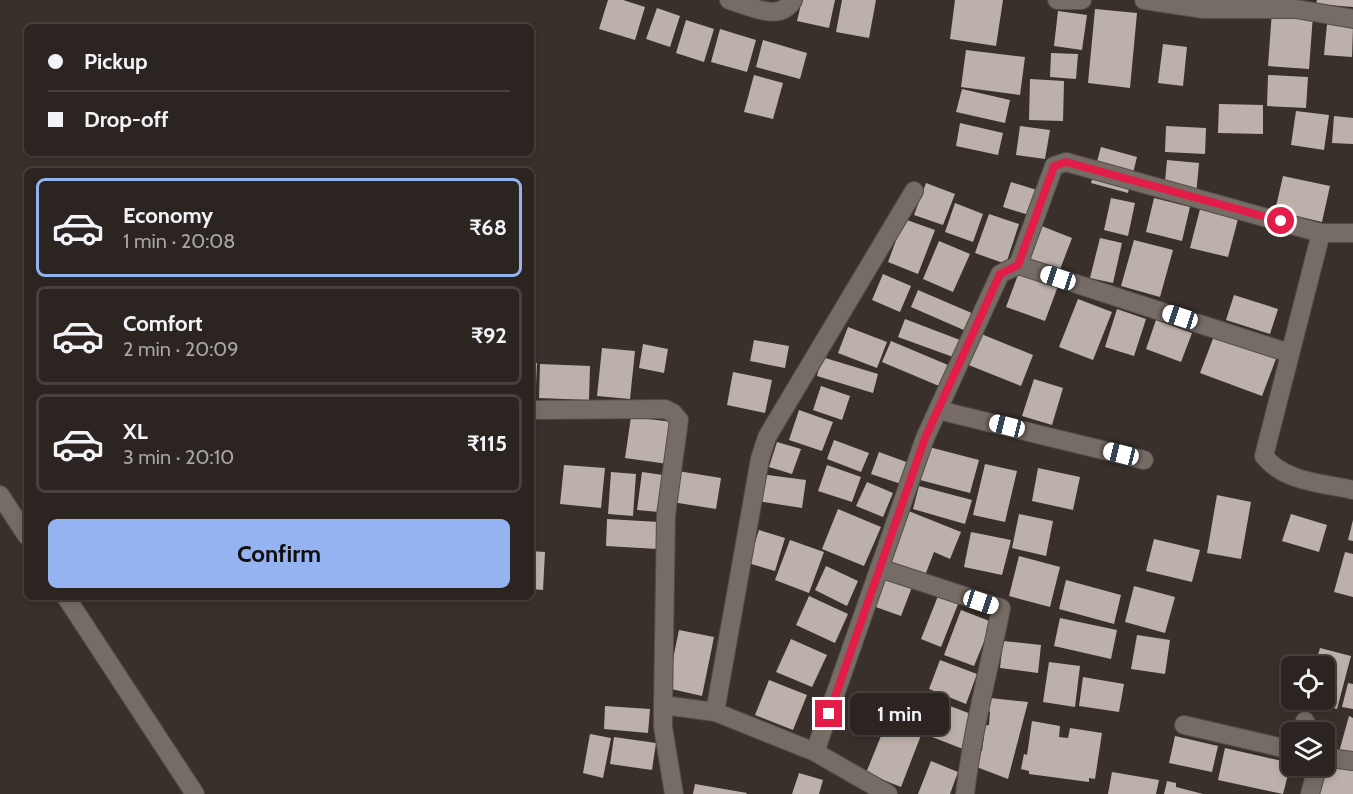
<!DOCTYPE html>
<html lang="en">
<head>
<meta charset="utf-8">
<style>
	:root { --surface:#2b2420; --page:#332c29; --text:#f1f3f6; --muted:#a6a4a5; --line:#47413e; --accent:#95b2f1 }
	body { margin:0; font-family:Cabin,sans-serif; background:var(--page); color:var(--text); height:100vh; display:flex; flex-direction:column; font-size:22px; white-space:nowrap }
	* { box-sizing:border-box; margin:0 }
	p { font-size:20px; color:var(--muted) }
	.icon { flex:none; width:33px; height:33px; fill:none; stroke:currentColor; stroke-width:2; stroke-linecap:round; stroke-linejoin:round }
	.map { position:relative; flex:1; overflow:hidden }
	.side { position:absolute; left:24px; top:168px; width:510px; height:432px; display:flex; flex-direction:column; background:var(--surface); border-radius:9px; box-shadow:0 3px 9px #0003,0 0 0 2px var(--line) }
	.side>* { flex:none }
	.hud { position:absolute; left:24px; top:24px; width:510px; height:132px; border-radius:9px; box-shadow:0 3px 9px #0003,0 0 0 2px var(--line); display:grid; align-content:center; height:132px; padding:0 24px; background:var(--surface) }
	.fabs { position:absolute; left:1281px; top:656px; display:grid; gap:12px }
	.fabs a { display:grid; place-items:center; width:54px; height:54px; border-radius:9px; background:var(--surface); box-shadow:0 3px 9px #0003,0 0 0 2px var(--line); font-size:30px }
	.end { position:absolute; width:27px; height:27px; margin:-14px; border:8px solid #e11d48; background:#fff; box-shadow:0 0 0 3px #fff }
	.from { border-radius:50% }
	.bubble { position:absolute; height:42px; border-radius:9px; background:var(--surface); box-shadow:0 3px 9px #0003,0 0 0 2px var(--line); font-size:20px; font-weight:700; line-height:42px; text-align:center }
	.car { position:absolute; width:18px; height:36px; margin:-18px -9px; border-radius:8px; box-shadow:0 0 4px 2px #0007; background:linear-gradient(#fff 24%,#345 0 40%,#fff 0 76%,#345 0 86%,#fff 0) }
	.hud b { display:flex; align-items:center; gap:21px; height:57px; font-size:22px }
	.hud b+b { border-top:2px solid var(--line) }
	.hud i { width:15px; height:15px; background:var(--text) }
	ul { padding:10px 0 0; list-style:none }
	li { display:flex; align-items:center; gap:18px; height:99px; margin:0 12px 9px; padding:0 12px; border:3px solid var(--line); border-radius:9px }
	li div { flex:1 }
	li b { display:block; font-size:22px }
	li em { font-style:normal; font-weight:700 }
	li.active { border-color:var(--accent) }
	li>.icon { width:54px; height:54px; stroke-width:1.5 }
	.action { display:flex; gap:12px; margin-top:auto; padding:12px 24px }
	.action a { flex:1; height:69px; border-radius:9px; background:var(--accent); color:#111; font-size:24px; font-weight:700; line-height:69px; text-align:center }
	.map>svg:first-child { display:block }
	.building { fill:#bcb0aa }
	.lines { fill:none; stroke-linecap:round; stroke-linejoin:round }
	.minor-casing { stroke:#544c48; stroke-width:20 }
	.minor { stroke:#766c66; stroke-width:18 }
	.route { stroke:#e11d48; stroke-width:8 }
</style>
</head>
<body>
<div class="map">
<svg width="1353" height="794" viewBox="0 0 1353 794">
	<rect width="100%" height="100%" fill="#39302b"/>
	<path class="building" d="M608,0H623L645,7L635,40L599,29Z
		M802,0H835L829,28L797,21Z
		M842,0H876L869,38L836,32Z
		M955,0H1003L996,46L950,39Z
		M1317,0H1353V7L1316,4Z
		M657,8L680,16L670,47L646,39Z
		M1095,9L1137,13L1130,88L1088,83Z
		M1058,11L1087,15L1082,50L1054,46Z
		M1272,11L1313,15L1309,69L1268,66Z
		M686,20L714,29L704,62L676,53Z
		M1327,24L1353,26L1352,57L1324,55Z
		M720,29L756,40L747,72L711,62Z
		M763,40L807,53L800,79L756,67Z
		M1163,44L1187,47L1183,86L1158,83Z
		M966,50L1025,57L1020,95L961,87Z
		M1051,53L1078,54L1076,79L1050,77Z
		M754,75L783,83L773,119L744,112Z
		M1268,75L1308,77L1306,108L1267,106Z
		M1030,79L1064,81L1063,121L1029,120Z
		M962,89L1010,100L1005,123L956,112Z
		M1219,104L1263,105V134L1218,133Z
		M1296,111L1329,115L1324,150L1291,145Z
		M1334,116L1353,118V144L1332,143Z
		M960,123L1003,133L998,155L956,146Z
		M1020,126L1050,130L1045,159L1016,155Z
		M1166,126L1206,128L1205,154L1165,152Z
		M1101,147L1137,157L1128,193L1091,183Z
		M1167,160L1199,163L1196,195L1164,192Z
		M1283,176L1330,186L1322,222L1275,211Z
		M1011,182L1040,191L1032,216L1003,207Z
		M926,183L955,194L943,225L914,215Z
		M1111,198L1135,203L1128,236L1104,230Z
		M1154,198L1190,207L1182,241L1146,232Z
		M955,203L983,214L973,242L945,232Z
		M1200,209L1238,219L1228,257L1190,248Z
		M989,214L1019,224L1006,264L975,253Z
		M904,219L935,230L918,274L888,262Z
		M1039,225L1072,238L1059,272L1026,259Z
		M1100,238L1122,243L1113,283L1090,278Z
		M1134,240L1173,250L1160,297L1121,286Z
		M939,241L970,254L953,292L923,279Z
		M1019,272L1058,286L1045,321L1006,307Z
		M883,274L911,286L900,312L872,300Z
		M918,290L974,314L966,331L911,307Z
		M1234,295L1278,309L1270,334L1226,320Z
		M1078,299L1112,312L1093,360L1059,347Z
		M1117,309L1146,319L1134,356L1105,347Z
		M905,319L960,340L953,357L898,337Z
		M1156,320L1192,333L1181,362L1146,349Z
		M848,327L887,342L877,368L838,353Z
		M974,331L1033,355L1021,386L961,362Z
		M1214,336L1276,359L1262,396L1200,373Z
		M754,340L789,346L785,368L750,361Z
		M891,341L948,365L939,386L882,362Z
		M643,344L668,349L664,373L639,368Z
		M602,348L635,351L630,399L597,396Z
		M822,357L878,374L873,393L817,376Z
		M531,363H537L535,407H531Z
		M540,364L590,366L589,400L539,398Z
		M733,372L772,380L765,413L727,405Z
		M1034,379L1063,388L1052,425L1022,416Z
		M821,386L850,396L842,420L813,410Z
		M799,410L833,422L822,451L789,440Z
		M631,417L673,422L668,464L625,458Z
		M834,440L869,453L861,472L827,459Z
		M777,442L801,449L792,474L769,467Z
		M929,447L979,460L970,493L920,480Z
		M879,452L909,463L901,484L871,474Z
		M985,464L1017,471L1005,522L973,515Z
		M564,465L605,468L601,508L560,504Z
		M827,465L861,477L852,502L818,491Z
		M1038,468L1080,477L1073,510L1032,501Z
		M678,471L721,478L716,509L672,502Z
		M611,472L636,474L633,516L608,514Z
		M642,472L663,475L659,512L637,510Z
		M761,474L806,480L802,508L757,501Z
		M867,482L893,493L883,517L856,506Z
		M919,486L972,500L965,524L913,509Z
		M1217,495L1251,502L1241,559L1207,553Z
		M838,509L881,527L864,566L822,549Z
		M906,510L961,532L950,559L934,552L924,578L885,563Z
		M1019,514L1053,521L1046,556L1012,548Z
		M1291,514L1327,525L1319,552L1282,541Z
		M607,519L659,522L658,549L606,546Z
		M1353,520V541L1348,540Z
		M759,530L785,538L775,571L748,563Z
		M971,532L1011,540L1002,575L964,567Z
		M1154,539L1200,550L1192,582L1146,571Z
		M790,540L824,552L809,593L775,580Z
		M531,551L545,552L543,590L531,589Z
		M1345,552L1353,554V597L1334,592Z
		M1019,556L1060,567L1050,607L1009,596Z
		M826,566L858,581L847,606L815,590Z
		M884,576L912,587L901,616L873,606Z
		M1066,580L1121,595L1114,624L1059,609Z
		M1134,586L1175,597L1165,633L1125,622Z
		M809,596L848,614L835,643L796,625Z
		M938,596L958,604L941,647L921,639Z
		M961,610L992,622L974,666L944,655Z
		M1060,618L1117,630L1111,659L1054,646Z
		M679,630L714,637L702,696L667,688Z
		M1137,635L1170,640L1165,674L1131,669Z
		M791,639L827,655L812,687L776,672Z
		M1003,641L1041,645L1038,673L1000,668Z
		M1320,648L1351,656L1337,709L1306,701V699H1324V666H1315Z
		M940,660L977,674L966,704L929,689Z
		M1049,662L1080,666L1075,707L1043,702Z
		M1083,677L1124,684L1119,712L1079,706Z
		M769,680L807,695L793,730L755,715Z
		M1348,683L1353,684V709L1342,707Z
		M990,698L1028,702L1008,779L974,766L977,752L982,751L984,736L982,735V726L989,725L990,712L986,707Z
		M896,699L930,712L901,787L866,773Z
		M945,704L976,716L963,749L932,737Z
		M605,706L650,709L648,733L604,729Z
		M1349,716L1353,718V756L1339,752Z
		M1032,721L1060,726L1059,737L1068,738L1070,728L1102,733L1095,779L1089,778V782L1029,774V771L1021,769L1024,754L1027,755Z
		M590,734L611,738L603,778L583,773Z
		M1175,736L1218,746L1212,772L1169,763Z
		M614,737L656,743L652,770L610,764Z
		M1225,748L1291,763L1283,794L1218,780Z
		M931,761L958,772L950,794H918Z
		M1326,764L1353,770V794H1319Z
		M1112,772L1159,780L1156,794H1108Z
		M799,773L823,780L819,794H792Z
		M1167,781L1176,783V787L1203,794H1164Z
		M695,784L747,793L746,794H693Z"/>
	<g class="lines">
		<g class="minor-casing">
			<path id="minor" d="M729,0C750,6 780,23 793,0
				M1057,0H1082
				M1144,0L1203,9H1296L1353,19
				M1321,233L1264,456C1284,482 1322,483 1353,490
				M1018,265L1289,353
				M531,410L665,409L673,413L679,420L666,515L663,705L715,712L815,752
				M938,410L1144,460
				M0,495L27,536
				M879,568L1001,608C989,670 972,732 965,794
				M66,597L195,794
				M663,705V727L674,794
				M715,712L760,459L767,437L914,191
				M1305,721L1309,732
				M1184,725L1292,750
				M1324,757L1353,761
				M888,794L815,752L925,438L1000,274L1018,265L1054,166L1066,162L1321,233H1353
				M1310,794L1318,765"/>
		</g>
		<use href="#minor" class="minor"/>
	</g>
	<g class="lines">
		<path class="route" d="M829,714L925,438L1000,274L1018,265L1054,166L1066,162L1281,221"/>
	</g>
</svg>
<div class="fabs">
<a><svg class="icon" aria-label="locate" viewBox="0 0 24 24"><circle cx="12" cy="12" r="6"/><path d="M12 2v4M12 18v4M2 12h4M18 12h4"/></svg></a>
<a><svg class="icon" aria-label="layers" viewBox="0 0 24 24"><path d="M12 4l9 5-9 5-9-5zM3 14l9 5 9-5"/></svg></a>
</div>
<i class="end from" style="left:1281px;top:221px"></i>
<i class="end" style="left:829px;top:714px"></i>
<div class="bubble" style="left:850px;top:693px;width:99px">1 min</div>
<i class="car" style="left:1058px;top:278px;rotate:288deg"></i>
<i class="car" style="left:1180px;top:317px;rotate:288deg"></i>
<i class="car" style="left:1007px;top:426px;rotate:284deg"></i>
<i class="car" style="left:1121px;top:454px;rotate:284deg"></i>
<i class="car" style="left:981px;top:602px;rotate:108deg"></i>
<div class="hud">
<b><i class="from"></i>Pickup</b>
<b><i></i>Drop-off</b>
</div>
<section class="side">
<ul>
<li class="active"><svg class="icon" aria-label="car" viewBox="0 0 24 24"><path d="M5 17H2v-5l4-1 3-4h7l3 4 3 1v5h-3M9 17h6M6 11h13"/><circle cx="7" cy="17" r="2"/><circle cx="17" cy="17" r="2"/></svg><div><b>Economy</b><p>1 min · 20:08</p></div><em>₹68</em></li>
<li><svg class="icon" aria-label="car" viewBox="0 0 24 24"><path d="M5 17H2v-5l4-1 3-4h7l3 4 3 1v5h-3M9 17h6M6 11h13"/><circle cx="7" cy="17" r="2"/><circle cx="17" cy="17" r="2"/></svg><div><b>Comfort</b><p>2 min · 20:09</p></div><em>₹92</em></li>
<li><svg class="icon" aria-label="car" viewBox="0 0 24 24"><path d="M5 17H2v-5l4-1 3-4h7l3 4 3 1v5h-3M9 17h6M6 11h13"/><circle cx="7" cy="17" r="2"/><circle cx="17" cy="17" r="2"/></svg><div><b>XL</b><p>3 min · 20:10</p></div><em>₹115</em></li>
</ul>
<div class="action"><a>Confirm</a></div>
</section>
</div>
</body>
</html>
